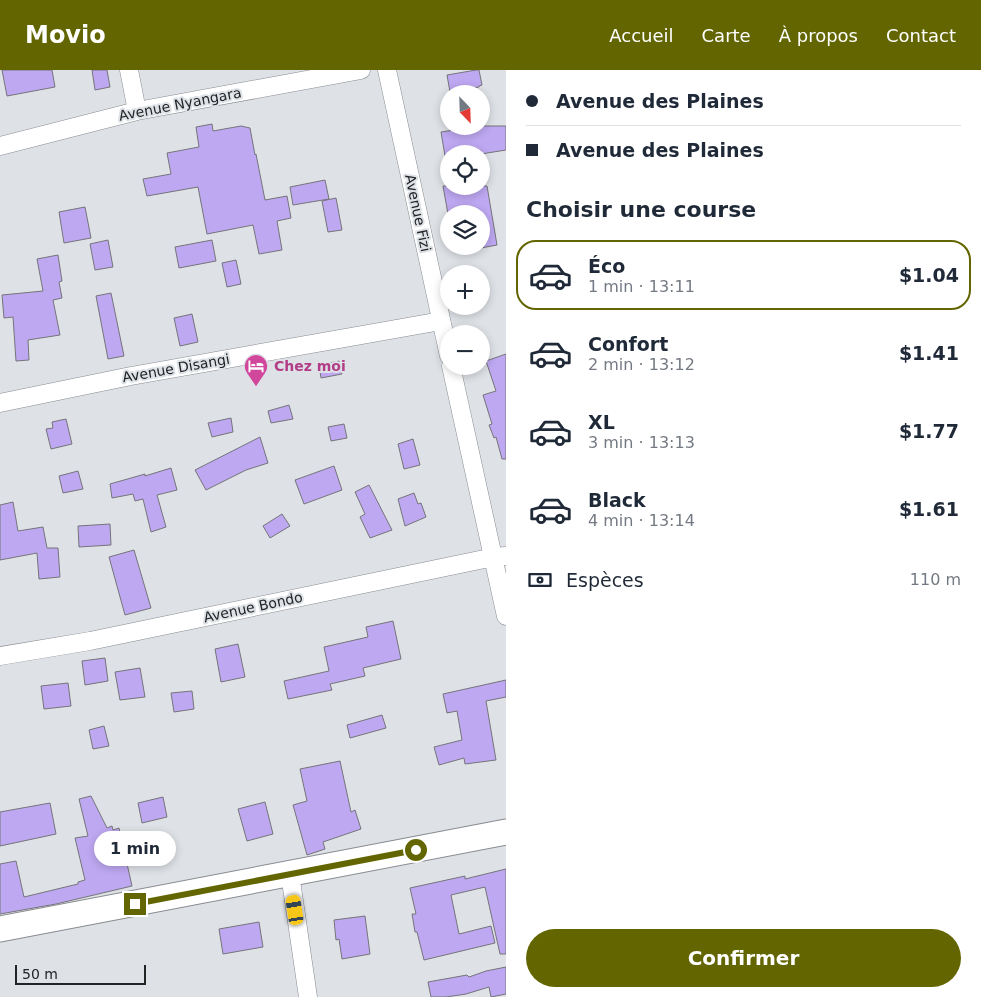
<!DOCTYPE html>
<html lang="fr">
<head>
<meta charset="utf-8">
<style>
	:root { --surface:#fff; --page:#f6f6f7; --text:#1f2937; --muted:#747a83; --line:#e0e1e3; --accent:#626500 }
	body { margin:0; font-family:"DejaVu Sans",sans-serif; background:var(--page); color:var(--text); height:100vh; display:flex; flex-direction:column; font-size:19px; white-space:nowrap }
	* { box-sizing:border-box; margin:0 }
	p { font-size:16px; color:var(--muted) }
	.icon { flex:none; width:28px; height:28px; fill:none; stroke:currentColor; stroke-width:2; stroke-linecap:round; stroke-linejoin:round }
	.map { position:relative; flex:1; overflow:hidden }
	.panel { display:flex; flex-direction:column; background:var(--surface); width:475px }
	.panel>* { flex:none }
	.banner { display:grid; align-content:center; height:110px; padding:0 20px; background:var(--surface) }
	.needle { width:32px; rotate:157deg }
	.tools { position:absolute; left:440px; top:15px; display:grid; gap:10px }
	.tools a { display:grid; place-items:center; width:50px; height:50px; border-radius:50%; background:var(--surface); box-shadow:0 2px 8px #0003; font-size:25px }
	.scale { position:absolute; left:15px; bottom:12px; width:131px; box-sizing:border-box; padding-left:5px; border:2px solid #212324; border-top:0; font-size:14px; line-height:18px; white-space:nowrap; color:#212324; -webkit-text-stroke:4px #dee2e7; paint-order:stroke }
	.end { position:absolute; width:22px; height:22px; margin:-11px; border:6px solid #626500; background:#fff; box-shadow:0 0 0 2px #fff }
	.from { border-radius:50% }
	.bubble { position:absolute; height:35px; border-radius:18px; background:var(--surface); box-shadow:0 2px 8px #0003; font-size:16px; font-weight:700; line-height:35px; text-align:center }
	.car { position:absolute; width:15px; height:30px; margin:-15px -8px; border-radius:6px; box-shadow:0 0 4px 1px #0007; background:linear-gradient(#f5c518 24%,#345 0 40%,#f5c518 0 76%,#345 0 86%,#f5c518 0) }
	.banner b { display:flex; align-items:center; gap:18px; height:48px; font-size:19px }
	.banner b+b { border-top:1px solid var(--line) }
	.banner i { width:12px; height:12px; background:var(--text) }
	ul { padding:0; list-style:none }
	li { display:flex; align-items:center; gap:15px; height:70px; margin:0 10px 8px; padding:0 10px; border:2px solid transparent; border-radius:20px }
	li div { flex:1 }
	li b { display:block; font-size:19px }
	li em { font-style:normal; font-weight:700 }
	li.active { border-color:var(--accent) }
	li>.icon { width:45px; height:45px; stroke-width:1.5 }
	h2 { padding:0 20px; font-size:22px; line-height:60px }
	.pay { display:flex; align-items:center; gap:12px; height:55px; padding:0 20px; font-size:19px }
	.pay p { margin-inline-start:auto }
	.action { display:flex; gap:10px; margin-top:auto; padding:10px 20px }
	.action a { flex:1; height:58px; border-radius:30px; background:var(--accent); color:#fff; font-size:20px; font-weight:700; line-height:58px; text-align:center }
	header { display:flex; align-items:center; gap:30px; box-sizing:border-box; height:70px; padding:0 25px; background:var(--accent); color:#fff }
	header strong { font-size:24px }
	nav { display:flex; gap:28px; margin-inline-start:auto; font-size:18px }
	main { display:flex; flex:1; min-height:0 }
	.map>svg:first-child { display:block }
	.building { fill:#bea8f2; stroke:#757479 }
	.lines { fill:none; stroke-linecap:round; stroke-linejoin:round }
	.street-casing { stroke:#888b90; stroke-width:19 }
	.secondary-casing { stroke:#888b90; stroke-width:27 }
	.street { stroke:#fff; stroke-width:18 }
	.secondary { stroke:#fff; stroke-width:25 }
	.route { stroke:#626500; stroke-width:6 }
	.labels { text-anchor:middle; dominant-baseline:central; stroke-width:4; stroke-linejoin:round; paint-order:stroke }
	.street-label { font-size:14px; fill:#212324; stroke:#dee2e7 }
	.hotel-label { font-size:14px; font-weight:bold; fill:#b23c85; stroke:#dee2e7; text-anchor:start }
</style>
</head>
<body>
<header>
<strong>Movio</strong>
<nav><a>Accueil</a><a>Carte</a><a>À propos</a><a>Contact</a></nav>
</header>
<main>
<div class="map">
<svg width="506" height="927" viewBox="0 0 506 927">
	<rect width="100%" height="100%" fill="#dee2e7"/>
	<path class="building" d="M2,0H52L55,17L7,26Z
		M92,0H107L110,17L95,20Z
		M476,0H479L482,15L479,16V17L450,22L447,5Z
		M212,54L213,61L241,56L250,58L255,85L256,84L265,130L287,126L291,148L277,151L282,180L259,184L253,155L207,164L198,117L147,126L143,109L171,104L167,83L199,77L196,57Z
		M454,56H506V80L481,84V81L461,84H449V85L445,86L441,62L454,60Z
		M325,110L329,129L293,135L290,117Z
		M443,116H487L497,175L481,178V144H448Z
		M336,128L342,160L328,162L322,131Z
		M85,137L91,168L64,173L59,142Z
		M108,170L113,197L95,200L90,174Z
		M212,170L216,191L179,198L175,177Z
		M58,185L62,211L59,212L62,228L53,230L60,265L28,270L29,290L16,291L13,247L4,248L2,225L43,221L37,189Z
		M236,190L241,214L227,217L222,193Z
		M111,223L124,286L108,289L96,226Z
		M192,244L198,272L180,276L174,248Z
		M506,284V389H502L496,367L494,368L489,355L492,354L483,325L496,321L486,291Z
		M339,291L342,304L321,308L319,295Z
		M289,335L293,349L271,353L268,341Z
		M231,348L233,362L212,367L208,353Z
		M66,349L72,374L51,379L46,359L53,358L52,352Z
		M344,354L347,368L331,371L328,357Z
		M260,367L268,393L246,400L206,420L195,400Z
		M413,369L420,395L404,399L398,374Z
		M334,396L342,420L304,434L295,410Z
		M171,398L177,420L157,425L166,457L151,462L143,429L135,431L133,424L112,428L110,414L145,404V406Z
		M78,401L83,419L63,423L59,406Z
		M369,415L392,460L370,468L360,447L365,444L355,422Z
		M414,423L418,434L421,433L426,447L405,456L398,429Z
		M13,432L18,461L43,457L47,478H58L60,507L39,509L37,483L0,490V435Z
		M282,444L290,456L270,468L263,456Z
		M110,454L111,475L79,477L78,456Z
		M134,480L151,538L125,545L109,487Z
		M393,551L401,589L363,598L365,606L330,614L332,620L288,629L284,611L329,601L324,577L368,567L366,557Z
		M238,574L245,607L221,612L215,579Z
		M105,588L108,611L85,615L82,591Z
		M140,598L145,627L120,630L115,602Z
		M506,610V627L486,631L496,690L465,694L464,688L439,695L434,677L462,670L457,641L447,643L443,624Z
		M68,613L71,636L44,639L41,616Z
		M192,621L194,639L174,642L171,623Z
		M382,645L386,658L350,668L347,655Z
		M104,656L109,676L93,679L89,660Z
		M340,691L351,742L355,740L361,759L323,772L325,779L307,785L293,735L307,731L300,699Z
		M91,726L107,758L112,756L113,760L119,758L132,816L56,834L0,844V794L16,791L24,827L78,814V812L85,810L75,768L88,766L79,729Z
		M163,727L167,747L142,753L138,733Z
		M265,732L273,764L247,771L238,739Z
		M50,733L56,764L0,776V742Z
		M506,799V884H500L485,817L451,825L459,864L491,856L495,873L424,890L417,862H415L412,844H416L410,818L465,806V809Z
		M365,846L370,884L342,889L339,869L336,870L334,850Z
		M259,852L263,877L223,884L219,859Z
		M506,897V924L491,927L489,917L466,924L446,927H431L428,912L467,905L469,907L486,901Z"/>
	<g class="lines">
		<g class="street-casing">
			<path id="street" d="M129,0L137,41
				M387,0L449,286
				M0,76L137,41L361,0
				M451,296L506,546
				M0,333L131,306L441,251
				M0,586L90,571L494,487L506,486
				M290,804L308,927"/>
		</g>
		<g class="secondary-casing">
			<path id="secondary" d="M0,859L506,762"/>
		</g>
		<use href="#street" class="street"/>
		<use href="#secondary" class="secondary"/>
	</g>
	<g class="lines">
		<path class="route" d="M135,834L416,780"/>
	</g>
	<defs>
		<g id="hotel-pin" transform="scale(1.25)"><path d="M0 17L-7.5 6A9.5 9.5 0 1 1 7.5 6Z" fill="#d1479c" stroke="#dee2e7"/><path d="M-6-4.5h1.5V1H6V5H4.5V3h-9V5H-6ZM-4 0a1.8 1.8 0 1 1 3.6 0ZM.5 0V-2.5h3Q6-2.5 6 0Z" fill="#fff"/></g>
	</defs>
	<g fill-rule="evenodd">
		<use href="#hotel-pin" x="256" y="296"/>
	</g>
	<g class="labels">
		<g class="street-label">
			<text transform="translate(180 34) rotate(-11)">Avenue Nyangara</text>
			<text transform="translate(418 143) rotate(78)">Avenue Fizi</text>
			<text transform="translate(176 298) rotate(-10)">Avenue Disangi</text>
			<text transform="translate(253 537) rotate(-12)">Avenue Bondo</text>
		</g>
		<g class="hotel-label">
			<text x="274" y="296">Chez moi</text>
		</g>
	</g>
</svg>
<div class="tools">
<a><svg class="needle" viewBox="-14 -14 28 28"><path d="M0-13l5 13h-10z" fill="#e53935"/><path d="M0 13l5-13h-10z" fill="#747a83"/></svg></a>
<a><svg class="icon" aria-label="locate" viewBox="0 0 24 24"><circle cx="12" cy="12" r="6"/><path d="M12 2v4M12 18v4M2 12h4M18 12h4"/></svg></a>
<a><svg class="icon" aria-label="layers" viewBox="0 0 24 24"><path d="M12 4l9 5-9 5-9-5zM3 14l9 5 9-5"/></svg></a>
<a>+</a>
<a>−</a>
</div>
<div class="scale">50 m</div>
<i class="end from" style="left:416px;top:780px"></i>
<i class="end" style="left:135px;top:834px"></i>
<div class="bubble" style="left:94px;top:761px;width:82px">1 min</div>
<i class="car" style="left:295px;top:840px;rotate:351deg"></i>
</div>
<section class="panel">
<div class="banner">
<b><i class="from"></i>Avenue des Plaines</b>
<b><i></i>Avenue des Plaines</b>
</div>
<h2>Choisir une course</h2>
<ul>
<li class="active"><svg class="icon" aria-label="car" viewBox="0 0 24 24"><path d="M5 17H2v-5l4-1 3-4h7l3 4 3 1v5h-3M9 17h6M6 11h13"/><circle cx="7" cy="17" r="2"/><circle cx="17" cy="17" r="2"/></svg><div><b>Éco</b><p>1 min · 13:11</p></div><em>$1.04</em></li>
<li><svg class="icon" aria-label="car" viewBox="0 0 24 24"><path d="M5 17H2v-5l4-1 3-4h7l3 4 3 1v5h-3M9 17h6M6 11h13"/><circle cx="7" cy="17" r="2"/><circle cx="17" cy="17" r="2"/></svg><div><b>Confort</b><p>2 min · 13:12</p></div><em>$1.41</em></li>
<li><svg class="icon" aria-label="car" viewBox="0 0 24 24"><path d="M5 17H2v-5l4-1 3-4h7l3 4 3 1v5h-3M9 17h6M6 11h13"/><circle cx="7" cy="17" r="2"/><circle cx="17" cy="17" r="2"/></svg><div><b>XL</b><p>3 min · 13:13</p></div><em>$1.77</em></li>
<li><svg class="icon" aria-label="car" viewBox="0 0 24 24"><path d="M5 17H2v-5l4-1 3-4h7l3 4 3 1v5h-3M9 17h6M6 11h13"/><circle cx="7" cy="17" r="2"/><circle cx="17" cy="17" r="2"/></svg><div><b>Black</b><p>4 min · 13:14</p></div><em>$1.61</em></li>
</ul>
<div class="pay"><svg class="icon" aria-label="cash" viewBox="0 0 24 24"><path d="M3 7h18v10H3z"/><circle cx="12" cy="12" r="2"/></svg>Espèces<p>110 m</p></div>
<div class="action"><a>Confirmer</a></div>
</section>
</main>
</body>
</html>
